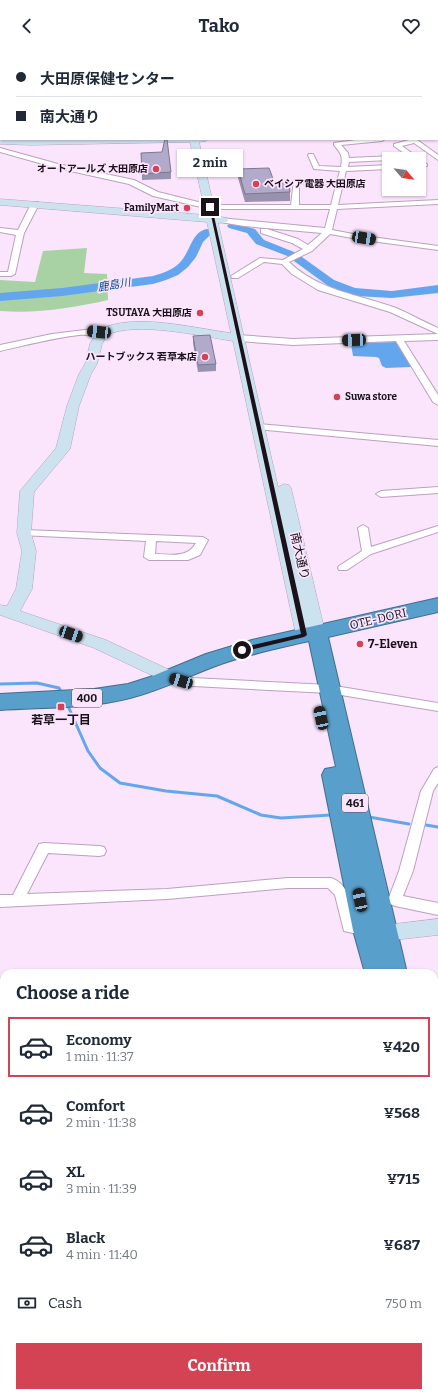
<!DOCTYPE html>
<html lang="en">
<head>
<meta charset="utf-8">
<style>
	:root { --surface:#fff; --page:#f2f2f3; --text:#1f2937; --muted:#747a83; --line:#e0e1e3; --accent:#d34354 }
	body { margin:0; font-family:Bitter,"Noto Sans JP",serif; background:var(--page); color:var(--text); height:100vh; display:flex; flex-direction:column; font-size:15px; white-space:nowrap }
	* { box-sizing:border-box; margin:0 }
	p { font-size:13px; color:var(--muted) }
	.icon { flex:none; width:22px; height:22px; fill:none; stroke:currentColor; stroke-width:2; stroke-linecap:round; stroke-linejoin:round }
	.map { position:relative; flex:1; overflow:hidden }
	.panel { position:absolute; left:0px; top:917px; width:438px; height:428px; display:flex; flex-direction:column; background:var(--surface); border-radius:12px 12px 0 0; box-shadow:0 1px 3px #0004 }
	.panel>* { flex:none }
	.guide { position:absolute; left:0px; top:0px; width:438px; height:88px; box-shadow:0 1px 3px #0004; display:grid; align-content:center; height:88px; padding:0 16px; background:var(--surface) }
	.needle { width:26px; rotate:118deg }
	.fabs { position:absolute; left:382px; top:100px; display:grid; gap:8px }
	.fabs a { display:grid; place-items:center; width:44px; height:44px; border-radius:0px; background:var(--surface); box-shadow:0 1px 3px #0004; font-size:20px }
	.end { position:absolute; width:18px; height:18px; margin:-9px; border:5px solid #1a111b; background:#fff; box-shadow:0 0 0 2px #fff }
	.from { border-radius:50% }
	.bubble { position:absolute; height:28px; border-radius:0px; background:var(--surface); box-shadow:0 1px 3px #0004; font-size:13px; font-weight:700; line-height:28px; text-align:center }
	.car { position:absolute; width:12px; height:24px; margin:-12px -6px; border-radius:5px; box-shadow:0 0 3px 1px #0007; background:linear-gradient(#222 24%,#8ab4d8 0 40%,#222 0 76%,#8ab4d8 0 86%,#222 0) }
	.guide b { display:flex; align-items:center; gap:14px; height:38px; font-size:15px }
	.guide b+b { border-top:1px solid var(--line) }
	.guide i { width:10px; height:10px; background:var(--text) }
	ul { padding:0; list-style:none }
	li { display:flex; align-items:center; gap:12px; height:60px; margin:0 8px 6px; padding:0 8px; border:2px solid transparent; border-radius:0px }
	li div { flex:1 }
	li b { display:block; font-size:15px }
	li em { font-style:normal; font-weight:700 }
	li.current { border-color:var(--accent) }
	li>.icon { width:36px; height:36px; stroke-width:1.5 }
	h2 { padding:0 16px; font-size:18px; line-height:48px }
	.pay { display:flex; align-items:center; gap:10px; height:44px; padding:0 16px; font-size:15px }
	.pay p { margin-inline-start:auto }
	.cta { display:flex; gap:8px; margin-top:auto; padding:8px 16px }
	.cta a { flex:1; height:46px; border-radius:0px; background:var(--accent); color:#fff; font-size:16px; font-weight:700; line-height:46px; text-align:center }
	header { display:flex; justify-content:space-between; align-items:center; height:52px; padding:0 16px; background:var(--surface); font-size:18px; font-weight:700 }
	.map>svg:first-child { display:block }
	.green { fill:#a8d2a3 }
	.water { fill:#64a6ee }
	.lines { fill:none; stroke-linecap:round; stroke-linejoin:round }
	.stream { stroke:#64a6ee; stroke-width:3 }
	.river { fill:#64a6ee; fill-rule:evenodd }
	.street-casing { stroke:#baa1bd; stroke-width:2 }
	.secondary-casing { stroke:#baa1bd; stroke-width:1 }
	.highway-casing { stroke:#436d8d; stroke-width:2 }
	.street { fill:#fff; fill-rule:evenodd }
	.secondary { fill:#cde2ef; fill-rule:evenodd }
	.highway { fill:#599fcb; fill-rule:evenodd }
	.wall { fill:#9992af }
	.building { fill:#b2aacb; stroke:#7d778e }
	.route { fill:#1a111b }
	.poi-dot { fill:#d34354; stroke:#fbe5fd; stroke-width:1.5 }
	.labels { text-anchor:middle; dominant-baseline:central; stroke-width:3.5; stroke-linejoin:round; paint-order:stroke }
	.far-poi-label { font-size:10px; font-weight:bold; fill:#1a111b; stroke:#fbe5fd; text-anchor:end }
	.far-water-label { font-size:11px; font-style:italic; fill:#004b8c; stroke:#fbe5fd }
	.shield { fill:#fbe5fd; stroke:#5e515f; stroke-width:1 }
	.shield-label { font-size:11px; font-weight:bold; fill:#1a111b }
	.street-label { font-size:12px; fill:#1a111b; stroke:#fbe5fd }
	.poi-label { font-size:12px; font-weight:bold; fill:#1a111b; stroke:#fbe5fd; text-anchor:start }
</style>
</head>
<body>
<header><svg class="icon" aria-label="back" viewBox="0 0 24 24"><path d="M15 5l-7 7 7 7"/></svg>Tako<svg class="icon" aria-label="heart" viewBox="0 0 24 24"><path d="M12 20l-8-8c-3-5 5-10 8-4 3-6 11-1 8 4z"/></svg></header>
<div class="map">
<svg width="438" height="1345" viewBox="0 0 438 1345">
	<rect width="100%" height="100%" fill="#fbe5fd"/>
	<path class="green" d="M87,196L84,221L107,222L108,248C73,256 36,262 0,259V228L35,230L43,199Z
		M0,1150L4,1158V1341H31V1345H0Z"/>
	<path class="water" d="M397,290L411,315L386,316L382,314L379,306L376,305L353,304L351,292L353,291Z"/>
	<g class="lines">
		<path class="stream" d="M0,632L37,631L59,636L62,641
			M68,654L88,699L100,716L120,731L166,739L217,744L261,763L281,766L331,763
			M369,765L409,772
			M426,773L438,775"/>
		<path class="river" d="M233,171L255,177L264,188L294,200L296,202L294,204L290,205L256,192L247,181L229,176L227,174L229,172Z
			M207,177L211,178L213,180L203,190L196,205L188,215L178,223L166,228L153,232L62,244L0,249V241L62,236L153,224C164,221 175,217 182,208C191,197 192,180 207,177Z
			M298,204L302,205L334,228L355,236L392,239L438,233V241L392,246L355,244L331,236L294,209L292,207L294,205Z"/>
		<g class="street-casing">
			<path id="street" d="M45,0H54L55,1H46Z
				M437,34H438V40H437Z
				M437,48H438V52H437Z
				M437,75H438V79H437Z
				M363,87H385L382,89L341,93L348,101L349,106L394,104L405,102L394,94V92L409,88V87H416L438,103V108L414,91L402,94L416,104V106L410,105L389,107V108L349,110L348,115L389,113V117L346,119L338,153L438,148V152L337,157L332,178L364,184L438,194V198L364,188L330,182L312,199L289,210C319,239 358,242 396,256C410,262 424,270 438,276V282L390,260L318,238L292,222L282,212L264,210L238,226H232L231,224L260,206L283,208L303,197L292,191L261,181V177H267L298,187L308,193L322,181L244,174L220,170V166L325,176L330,157H210L153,144L129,132L57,116L0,100V96L58,112L134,128L158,140L210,153H291L294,128L337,129L340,119L314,117L308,103L309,102H313L319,114L341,115C343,104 341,101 334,93V91ZM299,131L336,133L331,153H299Z
				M419,107L427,112V114L419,115Z
				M32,150H38L39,152L24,181L15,222L11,224H0V220H8L16,183L0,180V176L18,178Z
				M93,277L105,279L106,281C101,286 87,282 79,283C53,286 26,293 0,299V293L52,282Z
				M438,282V288L404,289L438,343V353L433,350L396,289L293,293L238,289L234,286L238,283L293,287Z
				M259,372L438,388V394L256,377L254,375L256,373Z
				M438,435V441L381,445L376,442L381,439Z
				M363,473L368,476L371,495L438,474V480L371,502L347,518H339L338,516L339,514L362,499L358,476Z
				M24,478L203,485L208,488L200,503L188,508H149L144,505L146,489L20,483L19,481L20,479ZM156,489L196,491C187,507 171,502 155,502Z
				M170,621L193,626L329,633L438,651V659L329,641L193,634L166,628L164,625L166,622Z
				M438,715V731L433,739L413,819L403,844L438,851V863L395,854L390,852L388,848L399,819L421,739L434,717Z
				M44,791L99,794L104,795L106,799L104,803L99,804L48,801L27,842L167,837L288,826H331C350,832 351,854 355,870L371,874L373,878L371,882L366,884L344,879L335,843L328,836H288L167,847L0,855V843H13L39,792Z
				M0,1165L4,1166V1186L0,1185Z
				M0,1303H4V1321H0Z
				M4,1332V1341H14V1345H0V1334Z
				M434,1333L438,1336V1345H416L418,1341H434Z
				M235,1341H253V1345H235Z"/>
		</g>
		<g class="secondary-casing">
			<path id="secondary" d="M398,0H423L397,1Z
				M0,35H1V41H0Z
				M0,86L208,87L206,89L199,90L216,164L227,166L228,168L227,170L218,171L278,435L284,432L289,433L291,436L325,580L323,584L317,585L311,584L310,587L304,588L298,587L296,583L233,289C200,284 136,269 107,283L102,292L97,312L91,322L79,354L70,397L34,440L31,481L36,499L32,537L20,559L106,588L176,621L178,625L176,629L170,631L164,629L94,596L0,563V553L7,554L16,537L22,499L17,481L20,439L56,396L67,354L79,322L85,312L90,292L98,278C134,260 192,276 231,281L207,170L0,153V147L206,163L190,90L31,93L0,92Z
				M438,867V883L385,889L368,885L365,879L368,873L375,871L385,873Z"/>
		</g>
		<g class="highway-casing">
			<path id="highway" d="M438,546V560L328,585L407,921H365L353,878L322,723L325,717L336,715L309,589C279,596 249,602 221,612C190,623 162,638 130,646C88,657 43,655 0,658V642L94,637L128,632L150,625L206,602L252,588Z
				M434,1084L438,1086V1130L434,1129Z
				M434,1167L438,1168V1220L434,1219Z"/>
		</g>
		<use href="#street" class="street"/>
		<use href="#secondary" class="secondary"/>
		<use href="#highway" class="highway"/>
	</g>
	<path class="wall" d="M141,101L171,120V127L142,128Z
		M238,117L275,132L290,140V149L245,150L238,126Z
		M193,284L216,312V319L198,320L193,291Z"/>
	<path class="building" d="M165,87H167L171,120L142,122L141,101L162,100Z
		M269,116L275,132L289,130L290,140L245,142L238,117Z
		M210,283L216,312L198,313L193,284Z"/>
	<path class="route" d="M209,154L212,155L307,583L304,585L242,600L240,599V596L301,582Z"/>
	<g class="poi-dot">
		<circle cx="156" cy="117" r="4"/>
		<circle cx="256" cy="132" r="4"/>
		<circle cx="187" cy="156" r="4"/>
		<circle cx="200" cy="261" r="4"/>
		<circle cx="205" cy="305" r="4"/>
		<circle cx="337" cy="345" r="4"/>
		<circle cx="360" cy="592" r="4"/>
		<rect x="57" y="651" width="8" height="8" rx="2"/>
	</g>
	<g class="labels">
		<g class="far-poi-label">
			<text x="148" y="117">オートアールズ 大田原店</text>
			<text x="264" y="132" text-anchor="start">ベイシア電器 大田原店</text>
			<text x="179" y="156">FamilyMart</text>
			<text x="192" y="261">TSUTAYA 大田原店</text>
			<text x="197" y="305">ハートブックス 若草本店</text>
			<text x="345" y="345" text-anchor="start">Suwa store</text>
		</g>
		<g class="far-water-label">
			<text transform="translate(114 233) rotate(-9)">鹿島川</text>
		</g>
		<g class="shield">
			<rect x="72" y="637" width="30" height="18" rx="3"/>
			<rect x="342" y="742" width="26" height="18" rx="3"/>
		</g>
		<g class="shield-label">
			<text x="87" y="646">400</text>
			<text x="355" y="751">461</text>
		</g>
		<g class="street-label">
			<text transform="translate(300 504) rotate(77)">南大通り</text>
			<text transform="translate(378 567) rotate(-13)">OTE-DORI</text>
		</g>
		<g class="poi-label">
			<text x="368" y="592">7-Eleven</text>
			<text x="61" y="668" text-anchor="middle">若草一丁目</text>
		</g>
	</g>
</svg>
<div class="fabs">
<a><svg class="needle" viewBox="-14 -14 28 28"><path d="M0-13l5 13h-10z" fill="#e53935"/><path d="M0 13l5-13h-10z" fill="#747a83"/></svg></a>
</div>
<i class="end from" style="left:242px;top:598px"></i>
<i class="end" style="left:210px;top:155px"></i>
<div class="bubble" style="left:177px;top:97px;width:66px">2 min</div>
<i class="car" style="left:364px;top:186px;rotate:99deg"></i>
<i class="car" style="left:99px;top:280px;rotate:276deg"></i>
<i class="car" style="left:354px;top:288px;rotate:268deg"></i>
<i class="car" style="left:71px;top:582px;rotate:109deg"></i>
<i class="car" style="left:181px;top:629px;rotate:287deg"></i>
<i class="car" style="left:321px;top:666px;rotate:348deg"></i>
<i class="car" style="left:360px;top:848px;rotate:348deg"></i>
<div class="guide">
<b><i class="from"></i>大田原保健センター</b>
<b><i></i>南大通り</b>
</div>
<section class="panel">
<h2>Choose a ride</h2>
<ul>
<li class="current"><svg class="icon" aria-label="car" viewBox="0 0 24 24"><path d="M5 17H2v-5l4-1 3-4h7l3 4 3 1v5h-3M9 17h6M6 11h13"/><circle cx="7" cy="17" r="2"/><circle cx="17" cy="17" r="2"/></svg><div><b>Economy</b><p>1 min · 11:37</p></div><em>¥420</em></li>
<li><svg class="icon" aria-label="car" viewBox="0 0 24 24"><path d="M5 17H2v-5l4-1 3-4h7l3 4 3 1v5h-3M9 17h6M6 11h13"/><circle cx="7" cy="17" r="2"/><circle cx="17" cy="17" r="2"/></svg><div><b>Comfort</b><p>2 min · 11:38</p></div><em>¥568</em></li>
<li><svg class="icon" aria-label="car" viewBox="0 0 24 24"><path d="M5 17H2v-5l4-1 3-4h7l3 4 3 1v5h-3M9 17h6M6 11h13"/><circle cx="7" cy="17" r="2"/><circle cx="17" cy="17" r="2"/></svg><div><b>XL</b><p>3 min · 11:39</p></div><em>¥715</em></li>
<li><svg class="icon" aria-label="car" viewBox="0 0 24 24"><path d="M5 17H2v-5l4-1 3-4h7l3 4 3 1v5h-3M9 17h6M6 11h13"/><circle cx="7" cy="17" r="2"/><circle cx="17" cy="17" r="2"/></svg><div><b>Black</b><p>4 min · 11:40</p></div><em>¥687</em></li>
</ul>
<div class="pay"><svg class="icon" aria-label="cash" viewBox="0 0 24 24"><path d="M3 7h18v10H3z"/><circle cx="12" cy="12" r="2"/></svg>Cash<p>750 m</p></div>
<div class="cta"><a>Confirm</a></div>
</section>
</div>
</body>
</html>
